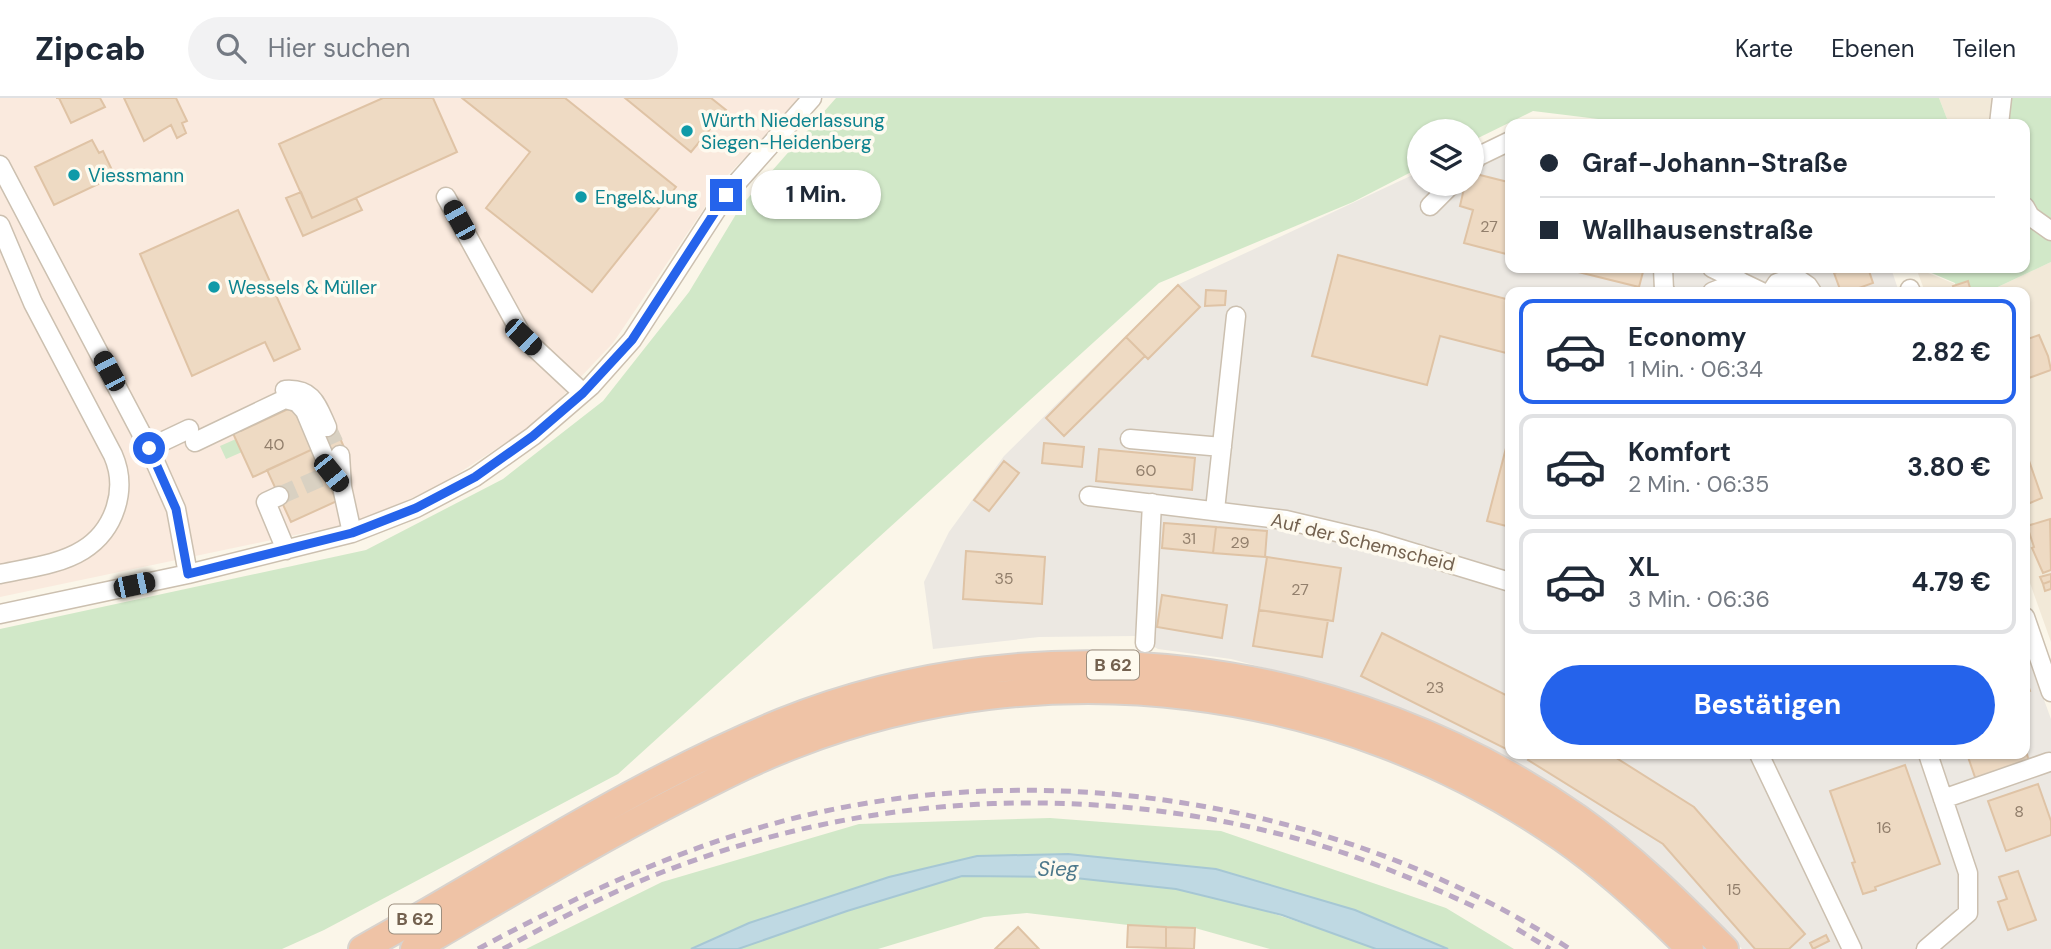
<!DOCTYPE html>
<html lang="de">
<head>
<meta charset="utf-8">
<style>
	:root { --surface:#fff; --page:#f2f2f3; --text:#1f2937; --muted:#747a83; --line:#e0e1e3; --accent:#2563eb }
	body { margin:0; font-family:"DM Sans",sans-serif; background:var(--page); color:var(--text); height:100vh; display:flex; flex-direction:column; font-size:26px; white-space:nowrap }
	* { box-sizing:border-box; margin:0 }
	p { font-size:23px; color:var(--muted) }
	.icon { flex:none; width:38px; height:38px; fill:none; stroke:currentColor; stroke-width:2; stroke-linecap:round; stroke-linejoin:round }
	.map { position:relative; flex:1; overflow:hidden }
	.sheet { position:absolute; left:1505px; top:189px; width:525px; height:472px; display:flex; flex-direction:column; background:var(--surface); border-radius:14px; box-shadow:0 2px 5px #0004 }
	.sheet>* { flex:none }
	.banner { position:absolute; left:1505px; top:21px; width:525px; height:154px; border-radius:14px; box-shadow:0 2px 5px #0004; display:grid; align-content:center; height:154px; padding:0 35px; background:var(--surface) }
	.fabs { position:absolute; left:1407px; top:21px; display:grid; gap:14px }
	.fabs a { display:grid; place-items:center; width:77px; height:77px; border-radius:50%; background:var(--surface); box-shadow:0 2px 5px #0004; font-size:35px }
	.end { position:absolute; width:32px; height:32px; margin:-16px; border:9px solid #2563eb; background:#fff; box-shadow:0 0 0 4px #fff }
	.from { border-radius:50% }
	.bubble { position:absolute; height:49px; border-radius:24px; background:var(--surface); box-shadow:0 2px 5px #0004; font-size:23px; font-weight:700; line-height:49px; text-align:center }
	.car { position:absolute; width:21px; height:42px; margin:-21px -10px; border-radius:9px; box-shadow:0 0 5px 2px #0007; background:linear-gradient(#222 24%,#8ab4d8 0 40%,#222 0 76%,#8ab4d8 0 86%,#222 0) }
	.banner b { display:flex; align-items:center; gap:24px; height:66px; font-size:26px }
	.banner b+b { border-top:2px solid var(--line) }
	.banner i { width:18px; height:18px; background:var(--text) }
	ul { padding:12px 0 0; list-style:none }
	li { display:flex; align-items:center; gap:21px; height:105px; margin:0 14px 10px; padding:0 21px; border:4px solid var(--line); border-radius:14px }
	li div { flex:1 }
	li b { display:block; font-size:26px }
	li em { font-style:normal; font-weight:700 }
	li.active { border-color:var(--accent) }
	li>.icon { width:63px; height:63px; stroke-width:1.5 }
	.action { display:flex; gap:14px; margin-top:auto; padding:14px 35px }
	.action a { flex:1; height:80px; border-radius:42px; background:var(--accent); color:#fff; font-size:28px; font-weight:700; line-height:80px; text-align:center }
	header { display:flex; align-items:center; gap:42px; box-sizing:border-box; height:98px; padding:0 35px; background:var(--surface); border-bottom:2px solid var(--line) }
	header strong { font-size:33px }
	nav { display:flex; gap:38px; margin-inline-start:auto; font-size:24px }
	.search { width:490px; height:63px; background:var(--page); display:flex; align-items:center; gap:18px; box-sizing:border-box; padding:0 24px; border-radius:38px; color:var(--muted); font-size:26px }
	.map>svg:first-child { display:block }
	.residential { fill:#f2e9d8 }
	.commercial { fill:#faeade }
	.industrial { fill:#ece8e2 }
	.green { fill:#d1e8c8 }
	.water { fill:#bfd9e3; stroke:#a6c7d4; stroke-width:2 }
	.building { fill:#eedac3; stroke:#dfc3a5; stroke-width:2 }
	.lines { fill:none; stroke-linecap:round; stroke-linejoin:round }
	.minor-tunnel { stroke:#d9d1c2; stroke-width:18; stroke-dasharray:18 9; stroke-linecap:butt }
	.minor-casing { stroke:#ccc0b0; stroke-width:21 }
	.highway-casing { stroke:#d8d3ce; stroke-width:30 }
	.minor { stroke:#fff; stroke-width:18 }
	.highway { stroke:#efc3a6; stroke-width:26 }
	.rail { stroke:#bba8c4; stroke-width:5; stroke-dasharray:10 7; stroke-linecap:butt }
	.route { stroke:#2563eb; stroke-width:9 }
	.culture-dot { fill:#0f9aa8; stroke:#fefaef; stroke-width:2.5 }
	.labels { text-anchor:middle; dominant-baseline:central; stroke-width:7; stroke-linejoin:round; paint-order:stroke }
	.number-label { font-size:16px; fill:#927f6c }
	.shield { fill:#fefaef; stroke:#9d8f7f; stroke-width:2 }
	.shield-label { font-size:18px; font-weight:bold; fill:#73614f }
	.culture-label { font-size:19px; fill:#0d838f; stroke:#fefaef; text-anchor:start }
	.street-label { font-size:19px; fill:#73614f; stroke:#fefaef }
	.water-label { font-size:21px; font-style:italic; fill:#4d788b; stroke:#fefaef }
</style>
</head>
<body>
<header>
<strong>Zipcab</strong>
<div class="search"><svg class="icon" aria-label="search" viewBox="0 0 24 24"><circle cx="10" cy="10" r="6"/><path d="M15 15l6 6"/></svg>Hier suchen</div>
<nav><a>Karte</a><a>Ebenen</a><a>Teilen</a></nav>
</header>
<div class="map">
<svg width="2051" height="851" viewBox="0 0 2051 851">
	<rect width="100%" height="100%" fill="#fbf6e9"/>
	<path class="residential" d="M1939,0H2012L2008,26H1949Z
		M2051,164V544L2025,471V194H1987Z
		M1916,170L1955,186L1957,194H1925Z"/>
	<path class="commercial" d="M0,0H803L724,81L613,245L538,324L437,389L357,424L0,499Z"/>
	<path class="industrial" d="M1510,40V170H1891L1899,194H1510V656H2025V550L2051,621V851H1742L1698,806L1577,707L1470,648L1346,591L1231,561L1158,551L1135,538L1039,539L933,551L924,484L949,434L1004,358L1177,187L1419,74V86H1472V50Z"/>
	<path class="green" d="M836,0H1939L1949,26H1639L1533,13L1472,43V33H1419V70L1353,104L1159,185L618,676L324,832L282,851H0V531L366,452L503,381L603,303L689,194L741,108Z
		M2012,0H2051V164L1987,194H1957L1955,185L1920,170H2025V26H2008Z
		M236,341L242,354L226,361L220,348Z
		M1050,720L1221,733L1446,810L1514,851H1448L1355,812L977,758L889,779L749,825L691,851H526L662,784L859,726Z
		M962,778C1034,779 1106,778 1176,791C1245,803 1311,828 1376,851H1270L1195,830L1128,827L1027,815L984,819L878,851H738L847,813Z"/>
	<path class="water" d="M1068,756L1216,771L1355,812L1448,851H1376L1282,817L1176,791L1066,779L962,778L847,813L738,851H691L749,825L889,779L977,758Z"/>
	<path class="building" d="M56,0H100L105,9L71,25L59,0Z
		M124,0H176L187,23L182,25L186,35L177,40L171,27L144,43Z
		M383,0H433L457,54L312,120L279,46Z
		M462,0H565L676,89L592,194L486,110L530,54Z
		M625,0H711L726,12L691,54Z
		M92,42L99,55L103,53L112,72L108,74L111,80L54,107L35,69Z
		M1472,75L1508,84L1510,75V157L1464,145L1473,112L1460,108L1465,86H1472Z
		M301,94L312,120L356,100L362,112L303,138L286,100Z
		M238,112L300,251L274,263L265,244L192,278L140,156Z
		M1338,157L1510,202V256L1440,238L1427,287L1312,258Z
		M1562,170H1644L1639,189Z
		M1850,170H1868L1873,185L1848,194H1841L1834,175Z
		M1968,183L1970,190L1956,194L1953,188Z
		M1178,187L1200,209L1148,261L1126,239Z
		M1206,192L1226,193L1225,207L1205,208Z
		M2039,237L2048,258L2051,272L2026,281L2025,242Z
		M1126,239L1145,258L1064,338L1046,320Z
		M288,311L295,314L313,351L253,379L231,331L239,328L241,333Z
		M334,326L346,354L333,360L321,332Z
		M1044,345L1084,349L1082,369L1042,365Z
		M1506,350L1510,351V429L1487,423Z
		M313,351L337,403L291,424L267,372Z
		M1099,351L1195,360L1192,392L1096,383Z
		M2026,354L2042,400L2025,407V355Z
		M1004,363L1019,375L989,413L974,402Z
		M2050,421L2051,472L2043,475L2032,450L2034,449L2027,428Z
		M1164,425L1216,429L1213,455L1162,450Z
		M1216,429L1267,433L1265,459L1213,455Z
		M966,453L1045,459L1042,506L963,501Z
		M1267,459L1341,470L1333,523L1259,512Z
		M2051,476V483L2043,486L2040,479Z
		M2051,483V491L2045,493L2043,486Z
		M1162,497L1227,507L1222,540L1157,529Z
		M1259,512L1328,522L1322,559L1253,548Z
		M1382,535L1510,599V653L1361,578Z
		M2025,578L2030,593L2025,595Z
		M2025,650L2030,666L1977,685L1967,656H2025Z
		M1532,656H1610L1694,709L1805,836L1789,851H1755L1663,746L1528,662Z
		M1905,667L1940,766L1875,789L1876,792L1863,796L1852,765L1855,764L1830,693Z
		M2038,686L2051,723V737L2006,753L1988,703Z
		M2018,773L2036,822L2008,832L1998,804L2007,801L1999,779Z
		M1128,827L1166,829V850L1127,849Z
		M1018,829L1039,851H995Z
		M1166,829L1195,830L1194,851L1166,850Z
		M1826,837L1829,843L1813,851L1810,845Z"/>
	<g class="lines">
		<path class="minor-tunnel" d="M327,329L340,357
			M279,398L325,378"/>
		<g class="minor-casing">
			<path id="minor" d="M1999,26L2002,0
				M1472,65L1479,58L1510,43
				M0,67L149,350L176,411L188,476
				M446,99L523,239L583,295
				M1430,108L1452,86
				M2025,109L2030,118L2051,133
				M0,127L33,205L113,357C128,391 115,432 83,452C59,467 27,470 0,476
				M1663,170L1664,192L1666,194
				M1712,170L1762,194
				M1910,191L1911,194
				M1712,194L1740,183
				M1771,194L1777,185L1795,179L1808,188L1812,194
				M285,292C313,290 317,307 327,329
				M1130,341L1222,349
				M195,344L285,301L297,304L305,313L331,375L342,389L352,435
				M149,350L189,331
				M340,357L342,389
				M279,398L266,404L286,452
				M1089,398L1286,422L1375,443L1510,484
				M1215,412L1236,218
				M0,516L188,476L352,435L416,410L475,379L533,338L591,288L632,242L726,97L812,0
				M2025,519L2051,594
				M1145,545L1152,405
				M1759,656L1852,851
				M1943,701L2049,664
				M1926,851L1968,815V775L1928,656"/>
		</g>
		<g class="highway-casing">
			<path id="highway" d="M362,851C501,774 635,684 782,624C1042,520 1349,559 1578,720C1632,758 1678,804 1725,851
				M414,851C502,800 589,747 679,701C716,682 754,662 794,647C1047,548 1339,585 1562,740C1608,772 1650,811 1690,851"/>
		</g>
		<use href="#minor" class="minor"/>
		<use href="#highway" class="highway"/>
		<path class="rail" d="M1517,831L1550,851
			M478,851C577,798 677,751 787,722C1050,654 1342,705 1570,851
			M503,851C553,824 603,798 655,777C871,691 1113,681 1335,752C1383,768 1430,788 1477,810"/>
	</g>
	<g class="lines">
		<path class="route" d="M149,350L176,411L188,476L352,435L416,410L475,379L533,338L583,295L632,242L726,97"/>
	</g>
	<g class="culture-dot">
		<circle cx="687" cy="33" r="7"/>
		<circle cx="74" cy="77" r="7"/>
		<circle cx="581" cy="99" r="7"/>
		<circle cx="214" cy="189" r="7"/>
	</g>
	<g class="labels">
		<g class="number-label">
			<text x="1489" y="128">27</text>
			<text x="274" y="346">40</text>
			<text x="1146" y="372">60</text>
			<text x="1189" y="440">31</text>
			<text x="1240" y="444">29</text>
			<text x="1004" y="480">35</text>
			<text x="1300" y="491">27</text>
			<text x="1435" y="589">23</text>
			<text x="2019" y="713">8</text>
			<text x="1884" y="729">16</text>
			<text x="1734" y="791">15</text>
		</g>
		<g class="shield">
			<rect x="1087" y="552.5" width="52" height="29" rx="5"/>
			<rect x="389" y="806.5" width="52" height="29" rx="5"/>
		</g>
		<g class="shield-label">
			<text x="1113" y="567">B 62</text>
			<text x="415" y="821">B 62</text>
		</g>
		<g class="culture-label">
			<text x="701" y="22">Würth Niederlassung<tspan x="701" dy="22">Siegen-Heidenberg</tspan></text>
			<text x="88" y="77">Viessmann</text>
			<text x="595" y="99">Engel&amp;Jung</text>
			<text x="228" y="189">Wessels &amp; Müller</text>
		</g>
		<g class="street-label">
			<text transform="translate(1363 444) rotate(14)">Auf der Schemscheid</text>
		</g>
		<g class="water-label">
			<text x="1058" y="771">Sieg</text>
		</g>
	</g>
</svg>
<div class="fabs">
<a><svg class="icon" aria-label="layers" viewBox="0 0 24 24"><path d="M12 4l9 5-9 5-9-5zM3 14l9 5 9-5"/></svg></a>
</div>
<i class="end from" style="left:149px;top:350px"></i>
<i class="end" style="left:726px;top:97px"></i>
<div class="bubble" style="left:751px;top:72px;width:130px">1 Min.</div>
<i class="car" style="left:459px;top:122px;rotate:331deg"></i>
<i class="car" style="left:523px;top:239px;rotate:134deg"></i>
<i class="car" style="left:109px;top:273px;rotate:332deg"></i>
<i class="car" style="left:331px;top:375px;rotate:141deg"></i>
<i class="car" style="left:134px;top:487px;rotate:78deg"></i>
<div class="banner">
<b><i class="from"></i>Graf-Johann-Straße</b>
<b><i></i>Wallhausenstraße</b>
</div>
<section class="sheet">
<ul>
<li class="active"><svg class="icon" aria-label="car" viewBox="0 0 24 24"><path d="M5 17H2v-5l4-1 3-4h7l3 4 3 1v5h-3M9 17h6M6 11h13"/><circle cx="7" cy="17" r="2"/><circle cx="17" cy="17" r="2"/></svg><div><b>Economy</b><p>1 Min. · 06:34</p></div><em>2.82 €</em></li>
<li><svg class="icon" aria-label="car" viewBox="0 0 24 24"><path d="M5 17H2v-5l4-1 3-4h7l3 4 3 1v5h-3M9 17h6M6 11h13"/><circle cx="7" cy="17" r="2"/><circle cx="17" cy="17" r="2"/></svg><div><b>Komfort</b><p>2 Min. · 06:35</p></div><em>3.80 €</em></li>
<li><svg class="icon" aria-label="car" viewBox="0 0 24 24"><path d="M5 17H2v-5l4-1 3-4h7l3 4 3 1v5h-3M9 17h6M6 11h13"/><circle cx="7" cy="17" r="2"/><circle cx="17" cy="17" r="2"/></svg><div><b>XL</b><p>3 Min. · 06:36</p></div><em>4.79 €</em></li>
</ul>
<div class="action"><a>Bestätigen</a></div>
</section>
</div>
</body>
</html>
